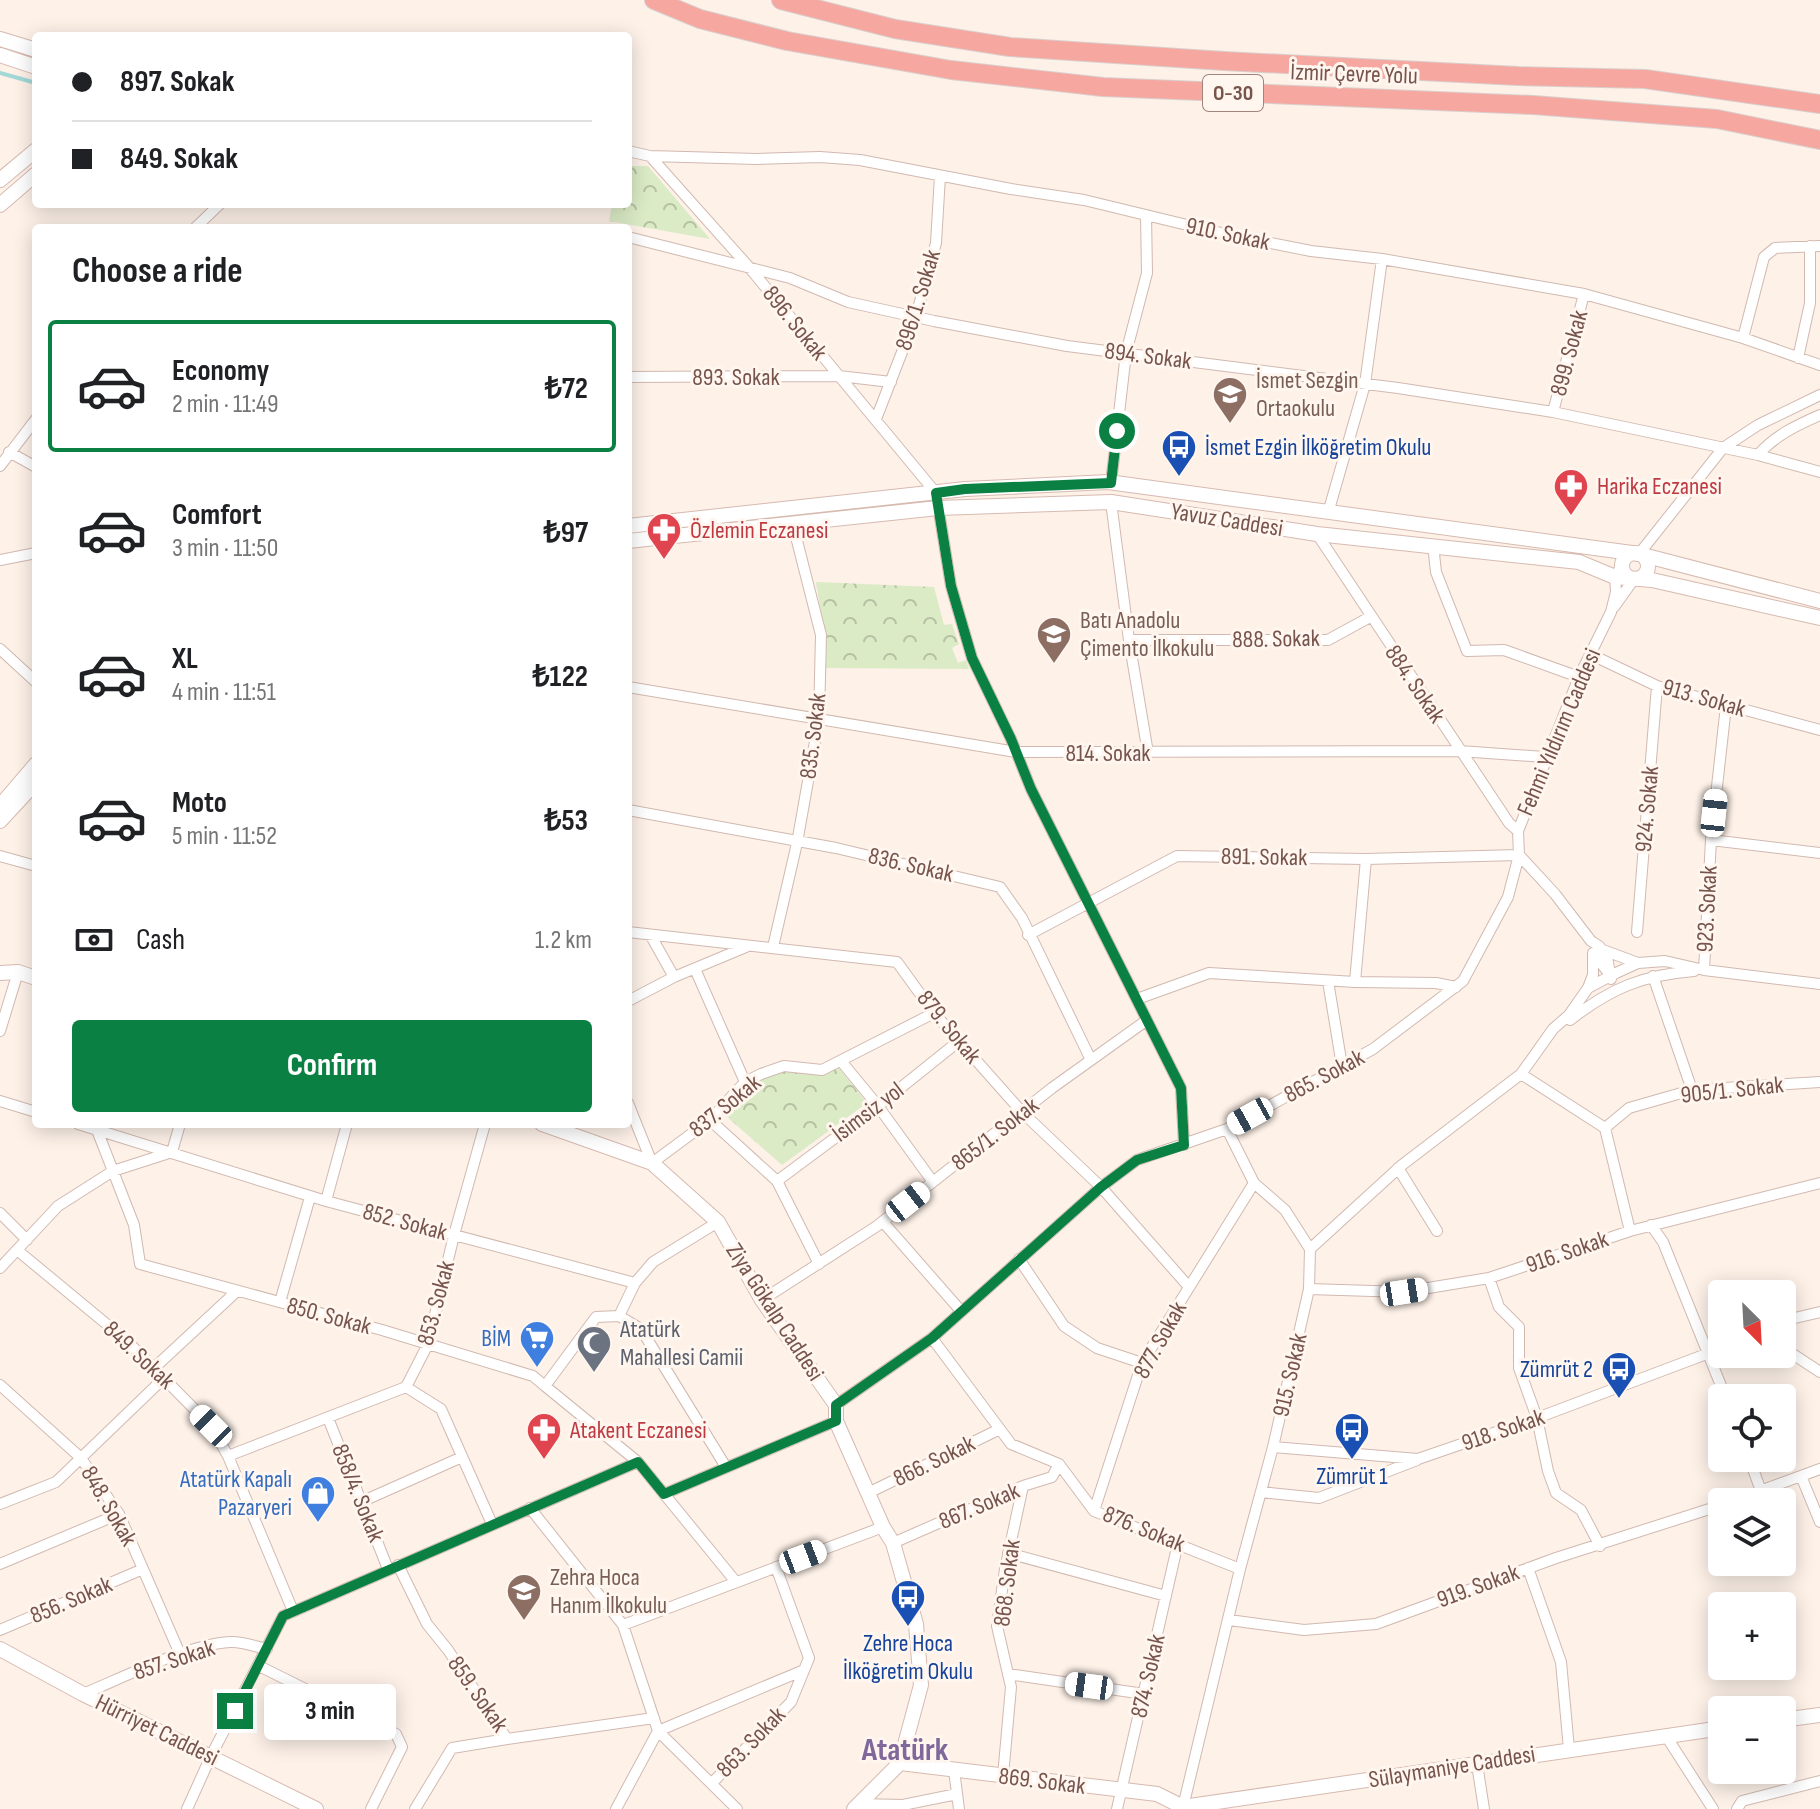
<!DOCTYPE html>
<html lang="en">
<head>
<meta charset="utf-8">
<style>
	:root { --surface:#fff; --page:#f6f6f6; --text:#202124; --muted:#757577; --line:#e0e0e0; --accent:#0b8043 }
	body { margin:0; font-family:"Sofia Sans Condensed",sans-serif; background:var(--page); color:var(--text); height:100vh; display:flex; flex-direction:column; font-size:30px; white-space:nowrap }
	* { box-sizing:border-box; margin:0 }
	p { font-size:26px; color:var(--muted) }
	.icon { flex:none; width:44px; height:44px; fill:none; stroke:currentColor; stroke-width:2; stroke-linecap:round; stroke-linejoin:round }
	.map { position:relative; flex:1; overflow:hidden }
	.panel { position:absolute; left:32px; top:224px; width:600px; height:904px; display:flex; flex-direction:column; background:var(--surface); border-radius:8px; box-shadow:0 4px 20px #0003 }
	.panel>* { flex:none }
	.top-card { position:absolute; left:32px; top:32px; width:600px; height:176px; border-radius:8px; box-shadow:0 4px 20px #0003; display:grid; align-content:center; height:176px; padding:0 40px; background:var(--surface) }
	.needle { width:52px; rotate:156deg }
	.buttons { position:absolute; left:1708px; top:1280px; display:grid; gap:16px }
	.buttons a { display:grid; place-items:center; width:88px; height:88px; border-radius:8px; background:var(--surface); box-shadow:0 4px 20px #0003; font-size:40px }
	.end { position:absolute; width:36px; height:36px; margin:-18px; border:10px solid #0b8043; background:#fff; box-shadow:0 0 0 4px #fff }
	.from { border-radius:50% }
	.bubble { position:absolute; height:56px; border-radius:8px; background:var(--surface); box-shadow:0 4px 20px #0003; font-size:26px; font-weight:700; line-height:56px; text-align:center }
	.car { position:absolute; width:24px; height:48px; margin:-24px -12px; border-radius:10px; box-shadow:0 0 6px 2px #0007; background:linear-gradient(#fff 24%,#345 0 40%,#fff 0 76%,#345 0 86%,#fff 0) }
	.top-card b { display:flex; align-items:center; gap:28px; height:76px; font-size:30px }
	.top-card b+b { border-top:2px solid var(--line) }
	.top-card i { width:20px; height:20px; background:var(--text) }
	ul { padding:0; list-style:none }
	li { display:flex; align-items:center; gap:24px; height:132px; margin:0 16px 12px; padding:0 24px; border:4px solid transparent; border-radius:8px }
	li div { flex:1 }
	li b { display:block; font-size:30px }
	li em { font-style:normal; font-weight:700 }
	li.selected { border-color:var(--accent) }
	li>.icon { width:72px; height:72px; stroke-width:1.5 }
	h2 { padding:0 40px; font-size:36px; line-height:96px }
	.pay { display:flex; align-items:center; gap:20px; height:88px; padding:0 40px; font-size:30px }
	.pay p { margin-inline-start:auto }
	.cta { display:flex; gap:16px; margin-top:auto; padding:16px 40px }
	.cta a { flex:1; height:92px; border-radius:8px; background:var(--accent); color:#fff; font-size:32px; font-weight:700; line-height:92px; text-align:center }
	.map>svg:first-child { display:block }
	.park { fill:url(#park-crowns) }
	.lines { fill:none; stroke-linecap:round; stroke-linejoin:round }
	.stream { stroke:#a2d9d7; stroke-width:4 }
	.minor-casing { stroke:#d1b9b0; stroke-width:12 }
	.secondary-casing { stroke:#d7bab0; stroke-width:16 }
	.motorway-casing { stroke:#d9cfcd; stroke-width:20 }
	.minor { stroke:#fff; stroke-width:10 }
	.secondary { stroke:#fff; stroke-width:14 }
	.motorway { stroke:#f6a7a0; stroke-width:18 }
	.route { stroke:#0b8043; stroke-width:10 }
	.labels { text-anchor:middle; dominant-baseline:central; stroke-width:6; stroke-linejoin:round; paint-order:stroke }
	.shield { fill:#fff6ef; stroke:#a0857d; stroke-width:2 }
	.shield-label { font-size:22px; font-weight:bold; fill:#77544c }
	.street-label { font-size:24px; fill:#77544c; stroke:#fff6ef }
	.education-label { font-size:24px; fill:#785e54; stroke:#fff6ef; text-anchor:start }
	.transit-label { font-size:24px; fill:#164399; stroke:#fff6ef }
	.health-label { font-size:24px; fill:#be3a42; stroke:#fff6ef; text-anchor:start }
	.worship-label { font-size:24px; fill:#5b616d; stroke:#fff6ef; text-anchor:start }
	.shop-label { font-size:24px; fill:#366cbe; stroke:#fff6ef; text-anchor:end }
	.district-label { font-size:32px; font-weight:bold; fill:#80689a; stroke:#fff6ef }
</style>
</head>
<body>
<div class="map">
<svg width="1820" height="1809" viewBox="0 0 1820 1809">
	<defs>
		<pattern id="park-crowns" width="20" height="18" patternUnits="userSpaceOnUse" patternTransform="scale(2)"><rect width="20" height="18" fill="#dbebc6"/><path d="M2 6a3 3 0 1 1 6 0M12 15a3 3 0 1 1 6 0" fill="none" stroke="#b6c1a3"/></pattern>
	</defs>
	<rect width="100%" height="100%" fill="#fdf1e8"/>
	<path class="park" d="M628,166H648L710,239L609,221L612,204H628Z
		M816,582L934,587L944,625L952,624L959,644L952,648L958,663L966,660L969,669L825,668L824,632Z
		M839,1068L867,1103L782,1165L725,1115L741,1102L747,1084L779,1071L821,1075Z"/>
	<g class="lines">
		<path class="stream" d="M0,73L36,83"/>
		<g class="minor-casing">
			<path id="minor" d="M628,151L650,156L757,159L820,157L860,160L1011,189L1084,200L1216,232L1311,251L1382,259L1584,294L1743,338L1820,365
				M650,156L748,266L936,493L951,586L972,658L1011,739L1031,789L1181,1088L1184,1145
				M195,228L220,204
				M628,237L790,278L848,302L934,321L1067,346L1398,388L1553,412L1758,455L1820,472
				M1743,338L1764,257L1775,248L1820,246
				M1798,358L1810,303V246
				M628,377L839,376L891,382
				M1553,412L1584,294
				M876,419L916,316L936,243L940,176
				M9,452L36,467
				M1758,455C1774,436 1797,425 1820,415
				M0,466L36,419
				M1111,483L1126,353L1147,273L1146,215
				M1111,502L1129,640L1148,753
				M1328,513L1365,384L1382,259
				M1317,534L1509,823L1518,831
				M1433,545L1436,572L1467,651L1504,650L1579,677
				M1639,554L1723,448L1758,425L1820,395
				M0,560L36,553
				M1614,607L1634,579
				M1129,640H1328L1370,617
				M0,649L36,682
				M1592,655L1657,686L1820,730
				M628,687L1016,752L1460,751L1545,757
				M628,810L836,848L1000,887L1022,918L1091,1060
				M1711,840L1820,853
				M1519,855L1555,894L1591,941L1599,946L1607,957L1611,979
				M0,856L36,866
				M628,932L897,962L934,1013L1022,1112L1101,1187L1189,1287
				M1637,932L1657,686
				M1028,935L1177,856L1366,859L1519,855
				M651,936L674,977
				M773,947L797,843L819,719L821,635L793,525
				M1603,950L1638,963
				M1593,953L1611,976
				M695,969L745,1082
				M1704,970L1711,840L1726,706
				M1653,976L1692,1090
				M1328,981L1342,1066
				M1355,982L1436,983L1456,987
				M1588,988L1593,975V954
				M1137,999L1209,973L1355,982L1366,859
				M628,1001L674,977L746,947
				M1570,1020C1611,988 1643,975 1694,971
				M0,1031L18,972
				M841,1061L878,1106L933,1182
				M1521,1074L1605,1128L1630,1231
				M0,1101L36,1112
				M628,1103L652,1163L710,1120L745,1082L761,1074L784,1066L822,1070L934,1013
				M710,1120L777,1181L819,1264
				M78,1124L326,1201L635,1283
				M1605,1128L1629,1108L1692,1090L1820,1082
				M1227,1129L1254,1183L1285,1210L1310,1249
				M97,1130L134,1225L140,1264L382,1330L533,1376L545,1386L596,1317L619,1316L635,1283L653,1262L718,1222
				M1398,1168L1437,1231
				M777,1181L878,1106L959,1041
				M326,1201L347,1124
				M0,1213L27,1240
				M883,1222L961,1311
				M1651,1225L1663,1242L1726,1398
				M17,1250L127,1341L211,1426L228,1456L293,1611
				M1019,1259L1064,1326L1097,1348L1142,1363
				M0,1268L58,1206L113,1171L172,1152L180,1124
				M1489,1278L1499,1307L1519,1327V1368L1537,1418L1548,1471L1556,1493L1581,1510L1600,1546
				M1309,1289L1404,1292L1489,1278L1630,1231L1820,1183
				M762,1300L877,1226L1052,1088L1147,1020
				M280,1302L310,1197
				M619,1316L641,1329L726,1467
				M1782,1321L1820,1312
				M932,1338L1011,1444L1059,1464L1094,1511L1240,1569
				M1782,1347L1820,1372
				M154,1368L237,1291
				M0,1385L81,1458L119,1514L180,1654
				M545,1386L638,1462L736,1582
				M406,1387L441,1409L492,1524
				M836,1405L932,1338L1101,1187L1137,1160L1227,1129L1373,1049L1463,981L1508,897L1519,855L1518,831L1579,677L1611,612L1616,592L1615,577L1622,565
				M328,1418L388,1569
				M1273,1447L1418,1459L1537,1418L1709,1353L1722,1345
				M228,1456L406,1387L428,1344L454,1235L485,1124
				M1749,1458L1761,1491
				M1801,1476L1820,1522
				M1261,1492L1319,1498L1417,1460
				M868,1493L1000,1429
				M664,1494L836,1421
				M361,1502L462,1457
				M1730,1502L1820,1469
				M0,1504L56,1482L164,1378
				M530,1508L623,1625
				M1094,1511L1142,1363L1254,1183
				M893,1543L1023,1486L1052,1477L1059,1464
				M1008,1553L1166,1596
				M0,1564L119,1514
				M398,1565L427,1624L448,1650L507,1739L654,1718
				M1528,1568L1561,1662L1569,1749
				M1229,1620L1304,1630L1376,1624L1556,1558L1722,1505
				M0,1630L143,1569
				M259,1666L396,1734L402,1747L371,1809
				M1008,1674L1144,1694
				M83,1694C122,1678 189,1644 230,1642C242,1641 256,1647 267,1649
				M658,1731L804,1670
				M658,1731L737,1809
				M1666,1736L1713,1809
				M1477,1764L1484,1809
				M954,1770L959,1809
				M1003,1776L1011,1687L997,1626L1005,1569L1023,1486
				M712,1783L791,1702L809,1658L776,1567
				M859,1804L903,1805L957,1794
				M1183,1807L1240,1569L1273,1447L1309,1289L1310,1249L1402,1165L1521,1074L1553,1029L1569,1015L1588,988L1616,973L1638,963L1665,961L1704,970L1820,984
				M187,1809L211,1756L283,1616L638,1462
				M415,1809L452,1748L507,1739
				M616,1809L658,1731L623,1625L883,1527
				M1117,1809L1178,1543
				M1737,1809L1742,1801L1820,1781"/>
		</g>
		<g class="secondary-casing">
			<path id="secondary" d="M0,39L36,50
				M0,55L36,67
				M0,180L36,150
				M0,205L36,174
				M628,526L965,489L1108,482L1639,554L1820,601
				M628,541L938,508L1111,502L1317,534L1579,562L1615,577L1652,580L1820,618
				M1622 566a13 13 0 1 1 26 0a13 13 0 1 1-26 0Z
				M0,806L36,764
				M0,821L36,782
				M0,973L18,972L36,978
				M542,1124L652,1163L718,1222L762,1300L836,1405V1421L883,1527L893,1543L916,1624L921,1685L900,1763L854,1809
				M0,1649L83,1694L316,1809
				M1782,1720L1820,1715
				M900,1763L1157,1794L1183,1807L1722,1728"/>
		</g>
		<g class="motorway-casing">
			<path id="motorway" d="M654,0L700,19L787,41L951,70L1103,87L1533,105L1717,119L1820,140
				M781,0L895,29L1010,47L1224,61L1518,76L1645,79L1820,104"/>
		</g>
		<use href="#minor" class="minor"/>
		<use href="#secondary" class="secondary"/>
		<use href="#motorway" class="motorway"/>
	</g>
	<g class="lines">
		<path class="route" d="M235,1711L283,1616L638,1462L664,1494L836,1421V1405L932,1338L1101,1187L1137,1160L1184,1145L1181,1088L1031,789L1011,739L972,658L951,586L936,493L965,489L1111,483L1117,431"/>
	</g>
	<defs>
		<g id="school-pin" transform="scale(1.8)"><path d="M0 17L-7.5 6A9.5 9.5 0 1 1 7.5 6Z" fill="#8d6e63" stroke="#fff6ef"/><path d="M0-5L7-2L0 1L-7-2ZM-4 1L0 2.5L4 1V4Q0 6-4 4Z" fill="#fff"/></g>
		<g id="bus-pin" transform="scale(1.8)"><path d="M0 17L-7.5 6A9.5 9.5 0 1 1 7.5 6Z" fill="#1a4fb4" stroke="#fff6ef"/><path d="M-5-6H5V4H4V6H2V4H-2V6H-4V4H-5ZM-3.5-4V0h7V-4ZM-3.5 1.2v1.5H-2V1.2ZM2 1.2v1.5H3.5V1.2Z" fill="#fff"/></g>
		<g id="pharmacy-pin" transform="scale(1.8)"><path d="M0 17L-7.5 6A9.5 9.5 0 1 1 7.5 6Z" fill="#e0444e" stroke="#fff6ef"/><path d="M-2-6h4v4h4v4h-4v4h-4v-4h-4v-4h4Z" fill="#fff"/></g>
		<g id="supermarket-pin" transform="scale(1.8)"><path d="M0 17L-7.5 6A9.5 9.5 0 1 1 7.5 6Z" fill="#3f7fe0" stroke="#fff6ef"/><path d="M-6-5.5h2.5l.6 2H6L4.5 2H-2.5L-4.4-4H-6ZM-1.5 3.2a1.3 1.3 0 1 0 .1 0ZM3 3.2a1.3 1.3 0 1 0 .1 0Z" fill="#fff"/></g>
		<g id="mosque-pin" transform="scale(1.8)"><path d="M0 17L-7.5 6A9.5 9.5 0 1 1 7.5 6Z" fill="#6b7280" stroke="#fff6ef"/><path d="M3.5-4.9A6 6 0 1 0 3.5 4.9A5 5 0 1 1 3.5-4.9Z" fill="#fff"/></g>
		<g id="shop-pin" transform="scale(1.8)"><path d="M0 17L-7.5 6A9.5 9.5 0 1 1 7.5 6Z" fill="#3f7fe0" stroke="#fff6ef"/><path d="M-5-2.5h2.3a2.7 3.5 0 0 1 5.4 0H5L5.5 6h-11ZM-1.5-2.5h3a1.5 2.3 0 0 0-3 0Z" fill="#fff"/></g>
	</defs>
	<g fill-rule="evenodd">
		<use href="#school-pin" x="1230" y="394"/>
		<use href="#bus-pin" x="1179" y="447"/>
		<use href="#pharmacy-pin" x="1571" y="486"/>
		<use href="#pharmacy-pin" x="664" y="530"/>
		<use href="#school-pin" x="1054" y="634"/>
		<use href="#supermarket-pin" x="537" y="1338"/>
		<use href="#mosque-pin" x="594" y="1343"/>
		<use href="#bus-pin" x="1619" y="1369"/>
		<use href="#pharmacy-pin" x="544" y="1430"/>
		<use href="#bus-pin" x="1352" y="1430"/>
		<use href="#shop-pin" x="318" y="1493"/>
		<use href="#school-pin" x="524" y="1591"/>
		<use href="#bus-pin" x="908" y="1597"/>
	</g>
	<g class="labels">
		<rect class="shield" x="1203" y="75" width="60" height="36" rx="6"/>
		<g class="shield-label">
			<text x="1233" y="93">O-30</text>
		</g>
		<g class="street-label">
			<text transform="translate(1354 74) rotate(2)">İzmir Çevre Yolu</text>
			<text transform="translate(1228 234) rotate(12)">910. Sokak</text>
			<text transform="translate(918 300) rotate(-73)">896/1. Sokak</text>
			<text transform="translate(795 323) rotate(51)">896. Sokak</text>
			<text transform="translate(1569 353) rotate(-75)">899. Sokak</text>
			<text transform="translate(1148 356) rotate(7)">894. Sokak</text>
			<text x="736" y="377">893. Sokak</text>
			<text transform="translate(1227 520) rotate(9)">Yavuz Caddesi</text>
			<text transform="translate(1276 639) rotate(-1)">888. Sokak</text>
			<text transform="translate(1415 684) rotate(56)">884. Sokak</text>
			<text transform="translate(1704 698) rotate(16)">913. Sokak</text>
			<text transform="translate(1559 732) rotate(-67)">Fehmi Yıldırım Caddesi</text>
			<text transform="translate(813 736) rotate(-83)">835. Sokak</text>
			<text x="1108" y="753">814. Sokak</text>
			<text transform="translate(1647 809) rotate(-85)">924. Sokak</text>
			<text transform="translate(1264 857) rotate(1)">891. Sokak</text>
			<text transform="translate(911 865) rotate(13)">836. Sokak</text>
			<text transform="translate(1707 909) rotate(-87)">923. Sokak</text>
			<text transform="translate(949 1027) rotate(51)">879. Sokak</text>
			<text transform="translate(1324 1076) rotate(-28)">865. Sokak</text>
			<text transform="translate(1732 1090) rotate(-6)">905/1. Sokak</text>
			<text transform="translate(725 1106) rotate(-39)">837. Sokak</text>
			<text transform="translate(868 1112) rotate(-37)">İsimsiz yol</text>
			<text transform="translate(995 1134) rotate(-38)">865/1. Sokak</text>
			<text transform="translate(405 1222) rotate(15)">852. Sokak</text>
			<text transform="translate(1567 1252) rotate(-19)">916. Sokak</text>
			<text transform="translate(436 1303) rotate(-75)">853. Sokak</text>
			<text transform="translate(775 1312) rotate(57)">Ziya Gökalp Caddesi</text>
			<text transform="translate(329 1316) rotate(15)">850. Sokak</text>
			<text transform="translate(1160 1340) rotate(-61)">877. Sokak</text>
			<text transform="translate(139 1355) rotate(43)">849. Sokak</text>
			<text transform="translate(1290 1375) rotate(-77)">915. Sokak</text>
			<text transform="translate(1503 1430) rotate(-19)">918. Sokak</text>
			<text transform="translate(934 1461) rotate(-26)">866. Sokak</text>
			<text transform="translate(358 1493) rotate(68)">858/4. Sokak</text>
			<text transform="translate(109 1506) rotate(60)">848. Sokak</text>
			<text transform="translate(979 1506) rotate(-23)">867. Sokak</text>
			<text transform="translate(1144 1529) rotate(22)">876. Sokak</text>
			<text transform="translate(1007 1583) rotate(-83)">868. Sokak</text>
			<text transform="translate(1478 1586) rotate(-20)">919. Sokak</text>
			<text transform="translate(71 1600) rotate(-23)">856. Sokak</text>
			<text transform="translate(174 1660) rotate(-18)">857. Sokak</text>
			<text transform="translate(1148 1676) rotate(-77)">874. Sokak</text>
			<text transform="translate(478 1694) rotate(55)">859. Sokak</text>
			<text transform="translate(157 1730) rotate(26)">Hürriyet Caddesi</text>
			<text transform="translate(751 1742) rotate(-46)">863. Sokak</text>
			<text transform="translate(1452 1767) rotate(-9)">Sülaymaniye Caddesi</text>
			<text transform="translate(1042 1781) rotate(7)">869. Sokak</text>
		</g>
		<g class="education-label">
			<text x="1256" y="380">İsmet Sezgin<tspan x="1256" dy="28">Ortaokulu</tspan></text>
			<text x="1080" y="620">Batı Anadolu<tspan x="1080" dy="28">Çimento İlkokulu</tspan></text>
			<text x="550" y="1577">Zehra Hoca<tspan x="550" dy="28">Hanım İlkokulu</tspan></text>
		</g>
		<g class="transit-label">
			<text x="1205" y="447" text-anchor="start">İsmet Ezgin İlköğretim Okulu</text>
			<text x="1593" y="1369" text-anchor="end">Zümrüt 2</text>
			<text x="1352" y="1476">Zümrüt 1</text>
			<text x="908" y="1643">Zehre Hoca<tspan x="908" dy="28">İlköğretim Okulu</tspan></text>
		</g>
		<g class="health-label">
			<text x="1597" y="486">Harika Eczanesi</text>
			<text x="690" y="530">Özlemin Eczanesi</text>
			<text x="570" y="1430">Atakent Eczanesi</text>
		</g>
		<g class="worship-label">
			<text x="620" y="1329">Atatürk<tspan x="620" dy="28">Mahallesi Camii</tspan></text>
		</g>
		<g class="shop-label">
			<text x="511" y="1338">BİM</text>
			<text x="292" y="1479">Atatürk Kapalı<tspan x="292" dy="28">Pazaryeri</tspan></text>
		</g>
		<g class="district-label">
			<text x="905" y="1750">Atatürk</text>
		</g>
	</g>
</svg>
<div class="buttons">
<a><svg class="needle" viewBox="-14 -14 28 28"><path d="M0-13l5 13h-10z" fill="#e53935"/><path d="M0 13l5-13h-10z" fill="#757577"/></svg></a>
<a><svg class="icon" aria-label="locate" viewBox="0 0 24 24"><circle cx="12" cy="12" r="6"/><path d="M12 2v4M12 18v4M2 12h4M18 12h4"/></svg></a>
<a><svg class="icon" aria-label="layers" viewBox="0 0 24 24"><path d="M12 4l9 5-9 5-9-5zM3 14l9 5 9-5"/></svg></a>
<a>+</a>
<a>−</a>
</div>
<i class="end from" style="left:1117px;top:431px"></i>
<i class="end" style="left:235px;top:1711px"></i>
<div class="bubble" style="left:264px;top:1684px;width:132px">3 min</div>
<i class="car" style="left:1714px;top:813px;rotate:6deg"></i>
<i class="car" style="left:1250px;top:1116px;rotate:241deg"></i>
<i class="car" style="left:908px;top:1202px;rotate:52deg"></i>
<i class="car" style="left:1404px;top:1292px;rotate:81deg"></i>
<i class="car" style="left:211px;top:1426px;rotate:315deg"></i>
<i class="car" style="left:803px;top:1557px;rotate:69deg"></i>
<i class="car" style="left:1089px;top:1686px;rotate:278deg"></i>
<div class="top-card">
<b><i class="from"></i>897. Sokak</b>
<b><i></i>849. Sokak</b>
</div>
<section class="panel">
<h2>Choose a ride</h2>
<ul>
<li class="selected"><svg class="icon" aria-label="car" viewBox="0 0 24 24"><path d="M5 17H2v-5l4-1 3-4h7l3 4 3 1v5h-3M9 17h6M6 11h13"/><circle cx="7" cy="17" r="2"/><circle cx="17" cy="17" r="2"/></svg><div><b>Economy</b><p>2 min · 11:49</p></div><em>₺72</em></li>
<li><svg class="icon" aria-label="car" viewBox="0 0 24 24"><path d="M5 17H2v-5l4-1 3-4h7l3 4 3 1v5h-3M9 17h6M6 11h13"/><circle cx="7" cy="17" r="2"/><circle cx="17" cy="17" r="2"/></svg><div><b>Comfort</b><p>3 min · 11:50</p></div><em>₺97</em></li>
<li><svg class="icon" aria-label="car" viewBox="0 0 24 24"><path d="M5 17H2v-5l4-1 3-4h7l3 4 3 1v5h-3M9 17h6M6 11h13"/><circle cx="7" cy="17" r="2"/><circle cx="17" cy="17" r="2"/></svg><div><b>XL</b><p>4 min · 11:51</p></div><em>₺122</em></li>
<li><svg class="icon" aria-label="car" viewBox="0 0 24 24"><path d="M5 17H2v-5l4-1 3-4h7l3 4 3 1v5h-3M9 17h6M6 11h13"/><circle cx="7" cy="17" r="2"/><circle cx="17" cy="17" r="2"/></svg><div><b>Moto</b><p>5 min · 11:52</p></div><em>₺53</em></li>
</ul>
<div class="pay"><svg class="icon" aria-label="cash" viewBox="0 0 24 24"><path d="M3 7h18v10H3z"/><circle cx="12" cy="12" r="2"/></svg>Cash<p>1.2 km</p></div>
<div class="cta"><a>Confirm</a></div>
</section>
</div>
</body>
</html>
